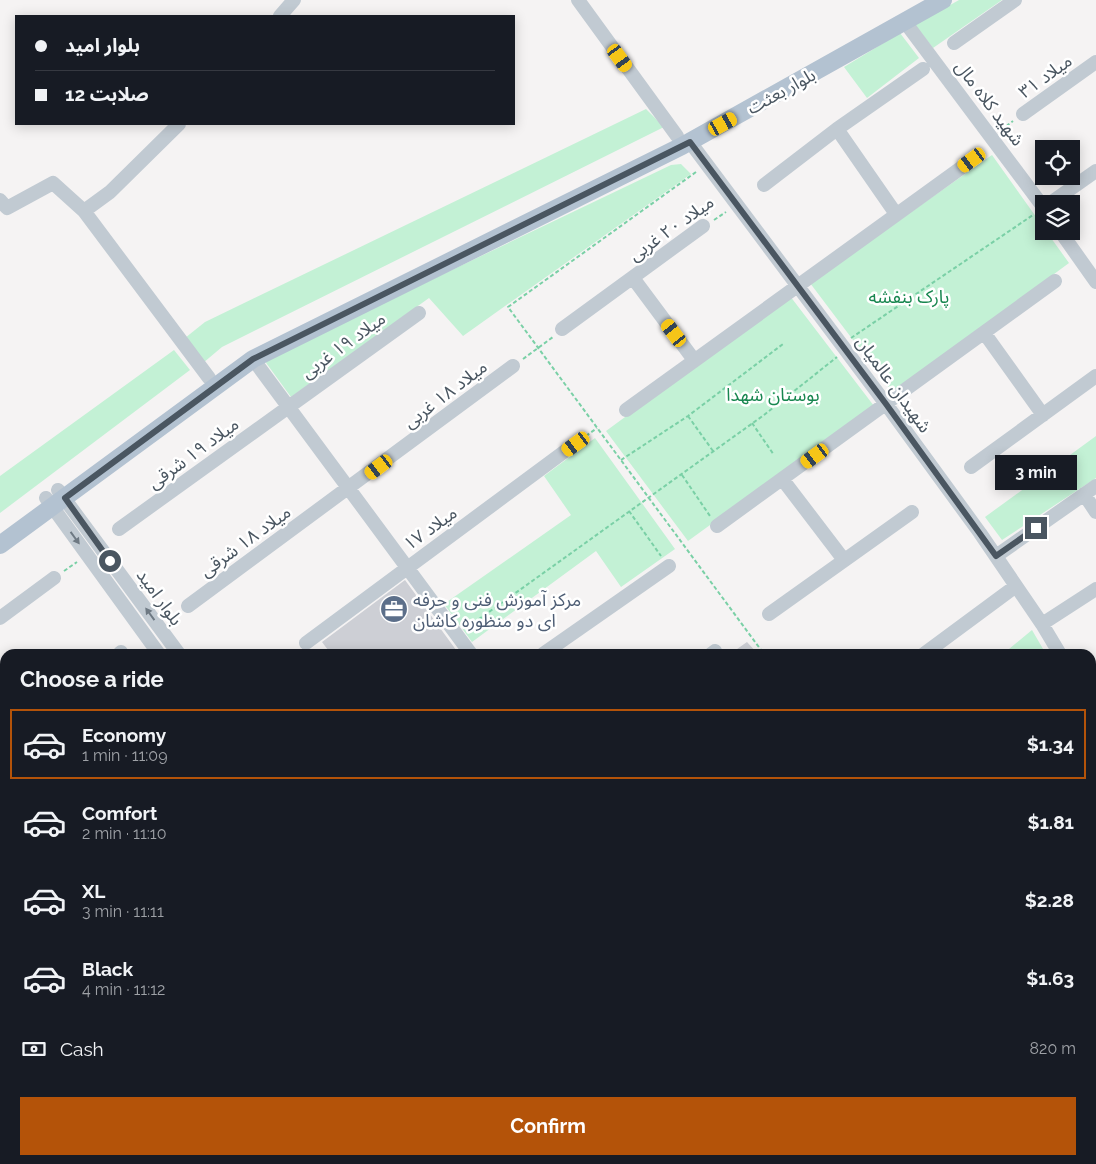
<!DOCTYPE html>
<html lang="en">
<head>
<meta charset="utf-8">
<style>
	:root { --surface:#171b24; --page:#20242c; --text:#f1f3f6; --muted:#9ea1a6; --line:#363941; --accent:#b45309 }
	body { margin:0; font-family:Raleway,"Noto Sans Arabic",sans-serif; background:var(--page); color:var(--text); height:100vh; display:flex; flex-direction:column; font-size:19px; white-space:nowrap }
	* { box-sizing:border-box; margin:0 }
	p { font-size:16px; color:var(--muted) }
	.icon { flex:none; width:28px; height:28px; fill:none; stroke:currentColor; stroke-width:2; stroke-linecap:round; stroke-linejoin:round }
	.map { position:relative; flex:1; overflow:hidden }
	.panel { position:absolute; left:0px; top:649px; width:1096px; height:516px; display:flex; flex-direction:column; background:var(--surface); border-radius:15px 15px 0 0; box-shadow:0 2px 12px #0003 }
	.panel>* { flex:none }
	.hud { position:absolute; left:15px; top:15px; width:500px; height:110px; border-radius:0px; box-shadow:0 2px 12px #0003; display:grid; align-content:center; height:110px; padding:0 20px; background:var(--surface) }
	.fabs { position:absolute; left:1035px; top:140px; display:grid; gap:10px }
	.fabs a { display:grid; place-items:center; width:45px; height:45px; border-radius:0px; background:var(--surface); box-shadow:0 2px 12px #0003; font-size:25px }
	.end { position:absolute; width:22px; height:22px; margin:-11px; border:6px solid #4a5661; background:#fff; box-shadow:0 0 0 2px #fff }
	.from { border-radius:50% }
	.bubble { position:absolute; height:35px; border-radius:0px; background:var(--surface); box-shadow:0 2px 12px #0003; font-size:16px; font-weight:700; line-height:35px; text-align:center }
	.car { position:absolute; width:15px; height:30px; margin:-15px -8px; border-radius:6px; box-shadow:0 0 4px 1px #0007; background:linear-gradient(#f5c518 24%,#345 0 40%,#f5c518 0 76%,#345 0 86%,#f5c518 0) }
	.hud b { display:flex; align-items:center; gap:18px; height:48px; font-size:19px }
	.hud b+b { border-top:1px solid var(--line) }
	.hud i { width:12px; height:12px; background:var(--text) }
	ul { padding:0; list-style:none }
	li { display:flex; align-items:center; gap:15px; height:70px; margin:0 10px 8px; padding:0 10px; border:2px solid transparent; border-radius:0px }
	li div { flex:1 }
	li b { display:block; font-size:19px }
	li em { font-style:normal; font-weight:700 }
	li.on { border-color:var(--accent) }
	li>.icon { width:45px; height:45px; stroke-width:1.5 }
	h2 { padding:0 20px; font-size:22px; line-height:60px }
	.pay { display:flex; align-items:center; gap:12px; height:55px; padding:0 20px; font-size:19px }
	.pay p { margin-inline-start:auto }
	.action { display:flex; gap:10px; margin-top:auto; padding:10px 20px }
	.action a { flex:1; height:58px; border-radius:0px; background:var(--accent); color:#fff; font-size:20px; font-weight:700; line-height:58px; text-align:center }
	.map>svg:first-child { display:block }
	.green { fill:#c3f1d5 }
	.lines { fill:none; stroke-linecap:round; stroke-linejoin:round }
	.river { stroke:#90daee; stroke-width:20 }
	.building { fill:#cdcfd5 }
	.path { stroke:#7ad0a6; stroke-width:2; stroke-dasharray:4 2.5; stroke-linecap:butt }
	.minor { stroke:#c1cad2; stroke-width:14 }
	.major { stroke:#b3c2d1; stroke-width:18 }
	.oneway { fill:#6e7983 }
	.route { stroke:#4a5661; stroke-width:6 }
	.labels { text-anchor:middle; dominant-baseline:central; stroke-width:5; stroke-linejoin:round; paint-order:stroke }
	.street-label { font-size:18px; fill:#4a5661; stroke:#fff }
	.park-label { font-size:18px; fill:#17864f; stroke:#fff }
	.service-label { font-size:18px; fill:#4e5e75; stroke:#fff; text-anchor:start }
</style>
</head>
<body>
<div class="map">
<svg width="1096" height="1164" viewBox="0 0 1096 1164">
	<rect width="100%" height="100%" fill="#f5f3f3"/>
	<path class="green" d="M959,0H1002L933,48L915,25Z
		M900,33L919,58L867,98L844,67Z
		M646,109L664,127L222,347L203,363L185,338L205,322Z
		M992,155L1044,228V231H1046L1069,263L893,393L810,283Z
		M681,164L691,174L463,336L429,298L291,397L264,360L671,165Z
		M790,296L874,406L688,541L606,431Z
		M174,350L190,370L0,513V476Z
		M1096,436V478L1002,540L985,517Z
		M595,438L675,549L621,587L596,551L472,642L444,604L571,515L544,476Z
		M1032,630L1046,654H1003Z
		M1096,1035V1104L1091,1107V1037Z"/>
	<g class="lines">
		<path class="river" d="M1091,882L1096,872
			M941,1164L944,1160"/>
	</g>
	<path class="building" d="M405,580L459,654H331L322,642Z
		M747,642L758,654H730Z"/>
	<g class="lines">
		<path class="path" d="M1001,130L1013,121
			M696,172L508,307L764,654
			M714,220L726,212
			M851,338L1033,215
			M523,359L553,337
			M688,416L713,451
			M752,423L774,455
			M586,436L597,428
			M621,460L688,416L783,344
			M682,475L710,516
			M629,511L661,556
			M64,571L77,562
			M168,620L178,613
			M468,627L764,415L837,357
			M0,946L5,943
			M0,960L5,956
			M0,976L5,972
			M1091,1091L1096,1099"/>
		<path class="minor" d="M578,0L677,136
			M280,16L294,0
			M905,22L1044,208
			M954,43L1015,0
			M1023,114L1096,62
			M179,124L110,192L84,211L209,378
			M837,129L896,214
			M690,142L886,404L980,533L1042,624L1060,654
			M764,185L837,129L923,69
			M0,200L7,208L53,183L84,211
			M1049,204L1096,171
			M1060,231L1096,282
			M633,278L694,360
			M562,329L703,226
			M985,334L1043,415
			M253,359L471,654
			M626,410L972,160
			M971,467L1096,376
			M783,480L844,560
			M58,490L179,654
			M1084,494L1096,512
			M46,498L159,654
			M717,526L1055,281
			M119,529L419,313
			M996,556L1096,486
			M188,606L513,366
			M769,614L912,512
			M0,618L54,578
			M1042,624L1096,589
			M306,643L576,443
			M119,654L121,652
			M543,654L669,566
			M711,654L715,651
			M924,654L1016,586
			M1091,688L1096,686
			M0,741L5,737
			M1091,825L1096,822
			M0,837L5,844
			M0,867L5,863
			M1096,934C1090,946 1089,963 1096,975
			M1091,1001L1096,998
			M0,1049L5,1045
			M240,1160L243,1164
			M641,1160L644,1164
			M18,1164L24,1160
			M218,1164L223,1160
			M392,1164L397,1160
			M502,1164L508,1160
			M570,1164L576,1160
			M722,1164L728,1160
			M838,1164L844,1160
			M1094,1164L1096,1163"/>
		<path class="major" d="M0,545L253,359L682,146L943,0
			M1091,1026L1096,1023
			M1091,1128L1096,1125
			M877,1164L883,1160
			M1037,1164L1043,1160"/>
	</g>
	<defs><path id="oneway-solid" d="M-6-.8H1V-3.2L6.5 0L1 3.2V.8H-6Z" transform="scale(1.25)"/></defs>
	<g class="oneway">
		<use href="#oneway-solid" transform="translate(75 538) rotate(54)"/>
		<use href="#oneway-solid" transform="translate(150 614) rotate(-126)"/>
	</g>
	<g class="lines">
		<path class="route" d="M110,561L65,498L253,359L690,142L886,404L996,556L1036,528"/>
	</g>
	<defs>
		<g id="office-disc" transform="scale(1.4375)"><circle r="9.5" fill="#5c6f8a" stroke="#fff"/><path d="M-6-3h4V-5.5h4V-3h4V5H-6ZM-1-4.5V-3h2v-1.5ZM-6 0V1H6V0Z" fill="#fff"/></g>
	</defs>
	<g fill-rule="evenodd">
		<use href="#office-disc" x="394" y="609"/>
	</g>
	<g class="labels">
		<g class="street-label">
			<text transform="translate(1045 76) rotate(-36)">میلاد ۳۱</text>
			<text transform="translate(781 91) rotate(-29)">بلوار بعثت</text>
			<text transform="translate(990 103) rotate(53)">شهید کلاه مال</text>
			<text transform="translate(671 228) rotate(-35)">میلاد ۲۰ غربی</text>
			<text transform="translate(343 345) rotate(-36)">میلاد ۱۹ غربی</text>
			<text transform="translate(894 384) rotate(54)">شهیدان عالمیان</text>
			<text transform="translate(445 394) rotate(-37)">میلاد ۱۸ غربی</text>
			<text transform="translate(193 453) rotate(-36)">میلاد ۱۹ شرقی</text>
			<text transform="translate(430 528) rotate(-36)">میلاد ۱۷</text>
			<text transform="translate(245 541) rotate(-36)">میلاد ۱۸ شرقی</text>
			<text transform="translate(160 597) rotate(54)">بلوار امید</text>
		</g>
		<g class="park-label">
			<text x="909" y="296">پارک بنفشه</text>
			<text x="773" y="394">بوستان شهدا</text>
		</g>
		<g class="service-label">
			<text x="413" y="599">مرکز آموزش فنی و حرفه<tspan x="413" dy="21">ای دو منظوره کاشان</tspan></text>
		</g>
	</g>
</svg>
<div class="fabs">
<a><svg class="icon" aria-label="locate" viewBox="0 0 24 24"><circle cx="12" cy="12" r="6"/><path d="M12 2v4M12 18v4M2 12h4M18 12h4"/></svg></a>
<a><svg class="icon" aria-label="layers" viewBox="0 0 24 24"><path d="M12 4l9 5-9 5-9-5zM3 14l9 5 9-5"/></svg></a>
</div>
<i class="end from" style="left:110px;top:561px"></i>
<i class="end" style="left:1036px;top:528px"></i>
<div class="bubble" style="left:995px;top:455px;width:82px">3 min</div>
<i class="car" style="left:620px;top:58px;rotate:144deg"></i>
<i class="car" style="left:723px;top:124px;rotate:61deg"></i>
<i class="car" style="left:972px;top:160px;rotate:234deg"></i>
<i class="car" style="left:674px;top:333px;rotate:323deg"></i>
<i class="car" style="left:576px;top:444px;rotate:234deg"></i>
<i class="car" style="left:815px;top:456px;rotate:234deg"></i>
<i class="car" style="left:379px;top:467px;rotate:233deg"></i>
<div class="hud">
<b><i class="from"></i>بلوار امید</b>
<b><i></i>صلابت 12</b>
</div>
<section class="panel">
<h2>Choose a ride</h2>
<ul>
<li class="on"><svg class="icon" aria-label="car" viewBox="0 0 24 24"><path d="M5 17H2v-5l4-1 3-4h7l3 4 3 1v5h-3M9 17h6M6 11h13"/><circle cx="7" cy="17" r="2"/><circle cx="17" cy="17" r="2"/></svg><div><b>Economy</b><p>1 min · 11:09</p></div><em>$1.34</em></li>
<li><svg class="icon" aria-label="car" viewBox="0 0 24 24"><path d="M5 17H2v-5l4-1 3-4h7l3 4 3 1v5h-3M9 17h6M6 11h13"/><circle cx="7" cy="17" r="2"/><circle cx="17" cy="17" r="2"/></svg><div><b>Comfort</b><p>2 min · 11:10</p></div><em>$1.81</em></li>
<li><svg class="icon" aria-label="car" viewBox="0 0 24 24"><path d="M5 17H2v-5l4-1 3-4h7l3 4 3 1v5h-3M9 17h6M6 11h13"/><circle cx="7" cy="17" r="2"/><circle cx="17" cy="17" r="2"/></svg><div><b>XL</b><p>3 min · 11:11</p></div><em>$2.28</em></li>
<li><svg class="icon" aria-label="car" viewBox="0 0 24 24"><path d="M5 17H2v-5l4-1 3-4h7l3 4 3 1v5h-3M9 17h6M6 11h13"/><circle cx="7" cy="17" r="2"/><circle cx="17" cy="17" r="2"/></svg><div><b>Black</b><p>4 min · 11:12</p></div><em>$1.63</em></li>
</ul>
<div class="pay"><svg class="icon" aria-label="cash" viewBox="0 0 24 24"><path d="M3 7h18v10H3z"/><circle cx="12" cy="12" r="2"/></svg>Cash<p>820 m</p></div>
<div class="action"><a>Confirm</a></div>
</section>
</div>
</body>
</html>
